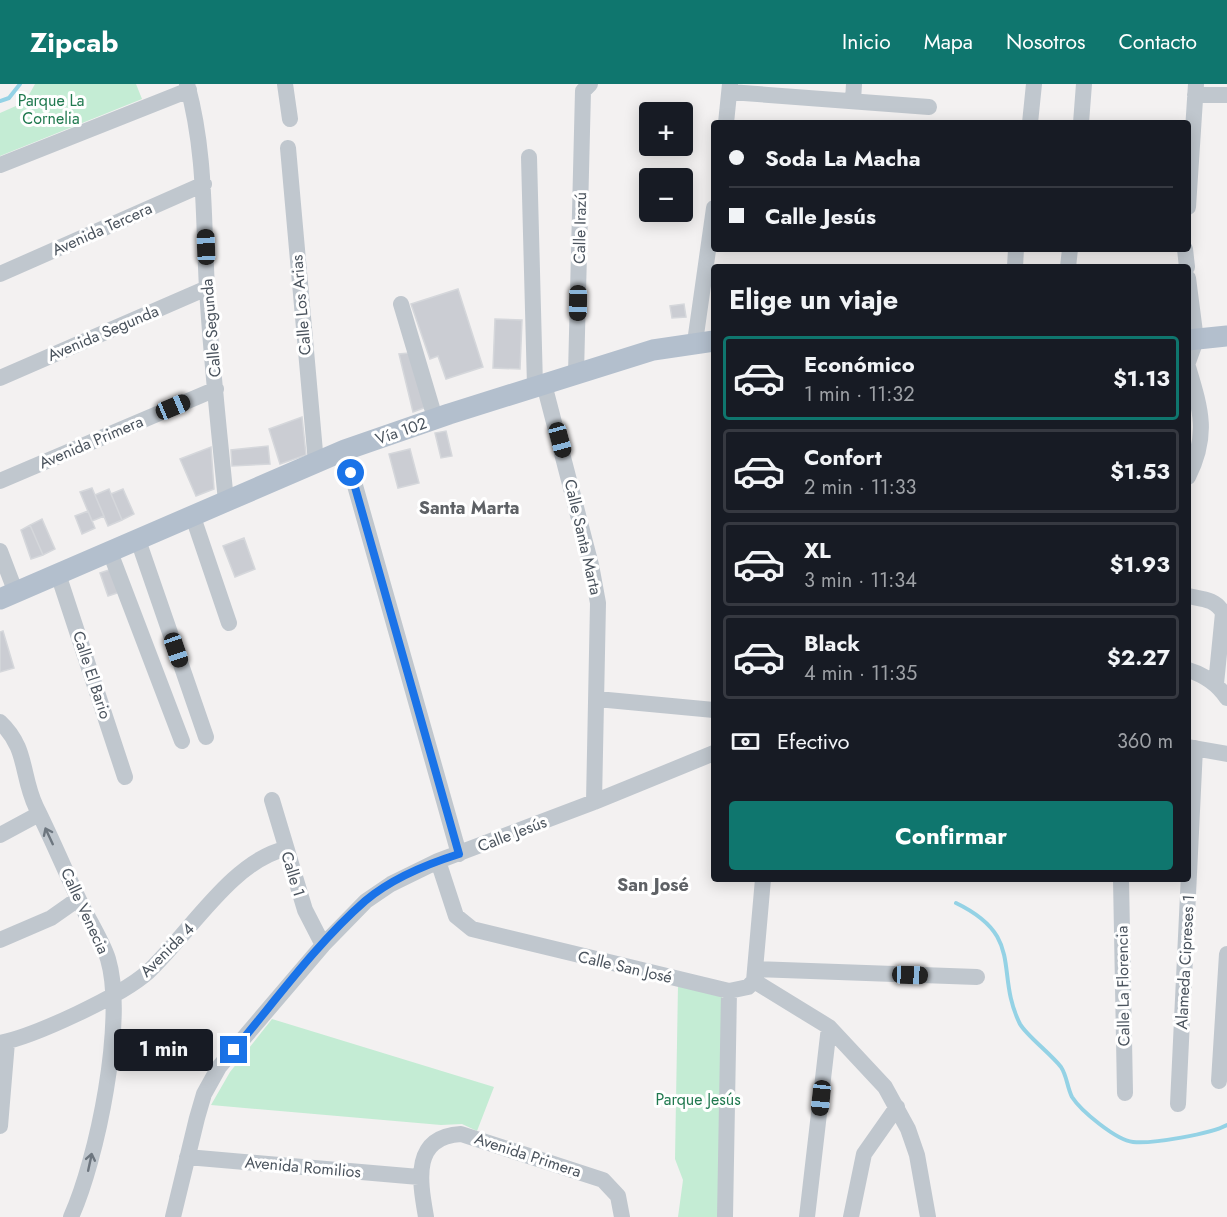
<!DOCTYPE html>
<html lang="es">
<head>
<meta charset="utf-8">
<style>
	:root { --surface:#171b24; --page:#242831; --text:#f1f3f6; --muted:#9ea1a6; --line:#363941; --accent:#0f766e }
	body { margin:0; font-family:Jost,sans-serif; background:var(--page); color:var(--text); height:100vh; display:flex; flex-direction:column; font-size:22px; white-space:nowrap }
	* { box-sizing:border-box; margin:0 }
	p { font-size:20px; color:var(--muted) }
	.icon { flex:none; width:33px; height:33px; fill:none; stroke:currentColor; stroke-width:2; stroke-linecap:round; stroke-linejoin:round }
	.map { position:relative; flex:1; overflow:hidden }
	.details { position:absolute; left:711px; top:180px; width:480px; height:618px; display:flex; flex-direction:column; background:var(--surface); border-radius:6px; box-shadow:0 3px 15px #0003 }
	.details>* { flex:none }
	.guide { position:absolute; left:711px; top:36px; width:480px; height:132px; border-radius:6px; box-shadow:0 3px 15px #0003; display:grid; align-content:center; height:132px; padding:0 18px; background:var(--surface) }
	.controls { position:absolute; left:639px; top:18px; display:grid; gap:12px }
	.controls a { display:grid; place-items:center; width:54px; height:54px; border-radius:6px; background:var(--surface); box-shadow:0 3px 15px #0003; font-size:30px }
	.end { position:absolute; width:27px; height:27px; margin:-14px; border:8px solid #1a73e8; background:#fff; box-shadow:0 0 0 3px #fff }
	.from { border-radius:50% }
	.bubble { position:absolute; height:42px; border-radius:6px; background:var(--surface); box-shadow:0 3px 15px #0003; font-size:20px; font-weight:700; line-height:42px; text-align:center }
	.car { position:absolute; width:18px; height:36px; margin:-18px -9px; border-radius:8px; box-shadow:0 0 4px 2px #0007; background:linear-gradient(#222 24%,#8ab4d8 0 40%,#222 0 76%,#8ab4d8 0 86%,#222 0) }
	.guide b { display:flex; align-items:center; gap:21px; height:57px; font-size:22px }
	.guide b+b { border-top:2px solid var(--line) }
	.guide i { width:15px; height:15px; background:var(--text) }
	ul { padding:0; list-style:none }
	li { display:flex; align-items:center; gap:18px; height:84px; margin:0 12px 9px; padding:0 6px; border:3px solid var(--line); border-radius:6px }
	li div { flex:1 }
	li b { display:block; font-size:22px }
	li em { font-style:normal; font-weight:700 }
	li.current { border-color:var(--accent) }
	li>.icon { width:54px; height:54px; stroke-width:1.5 }
	h2 { padding:0 18px; font-size:27px; line-height:72px }
	.pay { display:flex; align-items:center; gap:15px; height:66px; padding:0 18px; font-size:22px }
	.pay p { margin-inline-start:auto }
	.primary-button { display:flex; gap:12px; margin-top:auto; padding:12px 18px }
	.primary-button a { flex:1; height:69px; border-radius:6px; background:var(--accent); color:#fff; font-size:24px; font-weight:700; line-height:69px; text-align:center }
	header { display:flex; align-items:center; gap:36px; box-sizing:border-box; height:84px; padding:0 30px; background:var(--accent); color:#fff }
	header strong { font-size:28px }
	nav { display:flex; gap:33px; margin-inline-start:auto; font-size:21px }
	.map>svg:first-child { display:block }
	.green { fill:#c4ecd4 }
	.lines { fill:none; stroke-linecap:round; stroke-linejoin:round }
	.stream { stroke:#94d2e5; stroke-width:4 }
	.building { fill:#cbcdd3; stroke:#d5d7db; stroke-width:1.5 }
	.minor { stroke:#c0c7ce; stroke-width:16 }
	.major { stroke:#b3bfcd; stroke-width:21 }
	.oneway { stroke:#6d767f }
	.route { stroke:#1a73e8; stroke-width:8 }
	.labels { text-anchor:middle; dominant-baseline:central; stroke-width:6; stroke-linejoin:round; paint-order:stroke }
	.park-label { font-size:16px; fill:#20794f; stroke:#fff }
	.street-label { font-size:16px; fill:#4a535d; stroke:#fff }
	.neighbourhood-label { font-size:18px; font-weight:bold; fill:#5e6165; stroke:#fff }
</style>
</head>
<body>
<header>
<strong>Zipcab</strong>
<nav><a>Inicio</a><a>Mapa</a><a>Nosotros</a><a>Contacto</a></nav>
</header>
<div class="map">
<svg width="1227" height="1133" viewBox="0 0 1227 1133">
	<rect width="100%" height="100%" fill="#f3f1f1"/>
	<path class="green" d="M35,0H136L142,15L0,72V29L25,18Z
		M678,901L722,912L719,1133H678L683,1096L675,1075Z
		M272,935L494,1003L477,1047L462,1040L441,1041L211,1021L230,988Z"/>
	<g class="lines">
		<path class="stream" d="M0,17L9,14L20,0
			M956,819C1026,853 994,888 1020,940C1026,951 1051,970 1061,983C1067,992 1067,1003 1072,1013C1081,1027 1116,1056 1133,1058C1152,1060 1211,1050 1227,1041"/>
	</g>
	<path class="building" d="M458,205L483,283L446,295L438,272L430,275L411,220Z
		M684,220L686,233L672,234L670,222Z
		M495,235L522,236L520,285L493,284Z
		M409,269L429,322L413,328L399,270Z
		M302,333L306,371L280,380L269,345Z
		M446,347L452,372L441,374L435,349Z
		M268,362L270,380L232,382L231,366Z
		M211,363L214,405L196,412L180,375Z
		M410,365L419,399L398,404L389,370Z
		M92,404L104,432L92,437L80,408Z
		M109,405L122,436L108,442L95,411Z
		M123,405L134,430L122,436L111,410Z
		M88,427L95,444L82,450L75,432Z
		M42,435L55,465L43,471L30,441Z
		M30,441L43,471L31,475L21,446Z
		M244,454L255,485L235,493L223,462Z
		M112,485L120,508L108,512L100,489Z
		M3,547L14,584L0,588V548Z"/>
	<g class="lines">
		<path class="minor" d="M187,0C206,68 203,134 207,204C211,275 219,346 226,417
			M285,0L290,35
			M730,8L929,23
			M1195,11H1227
			M853,17L854,0
			M726,39L730,0
			M1030,39L1034,0
			M1081,39L1084,0
			M288,64L316,379
			M529,73L535,302
			M0,81L189,6
			M1188,123L1196,0
			M1185,165L1187,183
			M1015,183L1016,165
			M1068,183L1070,165
			M0,190L204,100
			M1188,194L1196,256L1188,278
			M401,220L435,334
			M695,258L714,124
			M1188,283C1201,326 1209,351 1188,393
			M576,290L583,7L590,0
			M0,294L207,204
			M544,300L591,481L598,519L594,718
			M345,366L459,770
			M0,397L216,305
			M193,433L229,539
			M138,456L206,653
			M0,467L16,509
			M110,468L182,657
			M58,490L125,693
			M1188,512C1202,515 1216,515 1223,529L1216,600
			M1188,586C1205,591 1217,599 1227,614
			M597,615L714,626
			M0,638C28,664 21,692 36,723C51,753 64,784 78,814C87,834 101,854 108,875C126,936 97,1076 71,1133
			M1188,663L1227,670
			M272,716L305,826L323,861
			M0,751L39,730
			M438,777L456,832L472,845L729,907L748,903L754,897L763,795
			M1121,795L1125,1009
			M0,856L51,834L78,815
			M755,885L977,893
			M754,897L829,943L885,1003L908,1045L917,1071L928,1133
			M0,959C35,952 121,912 148,888C188,851 232,777 285,765
			M1219,997L1227,870
			M1178,1020L1195,664
			M0,1042L7,958
			M187,1073L419,1093
			M173,1133L197,1034L204,1010L219,983L323,861L366,817L391,800L438,777L594,718L714,669
			M426,1133C420,1098 411,1053 461,1050L603,1096L618,1112L622,1133
			M725,1133L729,907
			M807,1133L829,943
			M851,1133L864,1070L897,1023"/>
		<path class="major" d="M1188,256L1227,252
			M0,515L345,366L449,330L653,266L714,257"/>
	</g>
	<defs><path id="oneway-shaft" d="M-6 0H5M1.5-3L5.5 0L1.5 3" fill="none" stroke-width="1.6" stroke-linecap="round" stroke-linejoin="round" transform="scale(1.5)"/></defs>
	<g class="oneway">
		<use href="#oneway-shaft" transform="translate(49 752) rotate(-115)"/>
		<use href="#oneway-shaft" transform="translate(90 1078) rotate(-78)"/>
	</g>
	<g class="lines">
		<path class="route" d="M234,966C276,916 316,860 365,817C391,795 427,780 459,770L351,389"/>
	</g>
	<g class="labels">
		<g class="park-label">
			<text x="51" y="16">Parque La<tspan x="51" dy="18">Cornelia</tspan></text>
			<text x="698" y="1015">Parque Jesús</text>
		</g>
		<g class="street-label">
			<text transform="translate(580 144) rotate(-89)">Calle Irazú</text>
			<text transform="translate(102 145) rotate(-24)">Avenida Tercera</text>
			<text transform="translate(301 221) rotate(-95)">Calle Los Arias</text>
			<text transform="translate(211 244) rotate(-95)">Calle Segunda</text>
			<text transform="translate(103 249) rotate(-23)">Avenida Segunda</text>
			<text transform="translate(401 347) rotate(-19)">Vía 102</text>
			<text transform="translate(91 358) rotate(-23)">Avenida Primera</text>
			<text transform="translate(583 453) rotate(77)">Calle Santa Marta</text>
			<text transform="translate(92 591) rotate(72)">Calle El Bario</text>
			<text transform="translate(512 750) rotate(-21)">Calle Jesús</text>
			<text transform="translate(293 790) rotate(73)">Calle 1</text>
			<text transform="translate(85 827) rotate(65)">Calle Venecia</text>
			<text transform="translate(167 866) rotate(-45)">Avenida 4</text>
			<text transform="translate(1185 878) rotate(-87)">Alameda Cipreses 1</text>
			<text transform="translate(625 883) rotate(13)">Calle San José</text>
			<text transform="translate(1123 902) rotate(-91)">Calle La Florencia</text>
			<text transform="translate(528 1071) rotate(18)">Avenida Primera</text>
			<text transform="translate(303 1083) rotate(5)">Avenida Romilios</text>
		</g>
		<g class="neighbourhood-label">
			<text x="469" y="424">Santa Marta</text>
			<text x="653" y="801">San José</text>
		</g>
	</g>
</svg>
<div class="controls">
<a>+</a>
<a>−</a>
</div>
<i class="end from" style="left:351px;top:389px"></i>
<i class="end" style="left:234px;top:966px"></i>
<div class="bubble" style="left:114px;top:945px;width:99px">1 min</div>
<i class="car" style="left:206px;top:163px;rotate:358deg"></i>
<i class="car" style="left:578px;top:219px;rotate:181deg"></i>
<i class="car" style="left:173px;top:323px;rotate:67deg"></i>
<i class="car" style="left:560px;top:356px;rotate:165deg"></i>
<i class="car" style="left:176px;top:566px;rotate:161deg"></i>
<i class="car" style="left:910px;top:891px;rotate:92deg"></i>
<i class="car" style="left:821px;top:1014px;rotate:186deg"></i>
<div class="guide">
<b><i class="from"></i>Soda La Macha</b>
<b><i></i>Calle Jesús</b>
</div>
<section class="details">
<h2>Elige un viaje</h2>
<ul>
<li class="current"><svg class="icon" aria-label="car" viewBox="0 0 24 24"><path d="M5 17H2v-5l4-1 3-4h7l3 4 3 1v5h-3M9 17h6M6 11h13"/><circle cx="7" cy="17" r="2"/><circle cx="17" cy="17" r="2"/></svg><div><b>Económico</b><p>1 min · 11:32</p></div><em>$1.13</em></li>
<li><svg class="icon" aria-label="car" viewBox="0 0 24 24"><path d="M5 17H2v-5l4-1 3-4h7l3 4 3 1v5h-3M9 17h6M6 11h13"/><circle cx="7" cy="17" r="2"/><circle cx="17" cy="17" r="2"/></svg><div><b>Confort</b><p>2 min · 11:33</p></div><em>$1.53</em></li>
<li><svg class="icon" aria-label="car" viewBox="0 0 24 24"><path d="M5 17H2v-5l4-1 3-4h7l3 4 3 1v5h-3M9 17h6M6 11h13"/><circle cx="7" cy="17" r="2"/><circle cx="17" cy="17" r="2"/></svg><div><b>XL</b><p>3 min · 11:34</p></div><em>$1.93</em></li>
<li><svg class="icon" aria-label="car" viewBox="0 0 24 24"><path d="M5 17H2v-5l4-1 3-4h7l3 4 3 1v5h-3M9 17h6M6 11h13"/><circle cx="7" cy="17" r="2"/><circle cx="17" cy="17" r="2"/></svg><div><b>Black</b><p>4 min · 11:35</p></div><em>$2.27</em></li>
</ul>
<div class="pay"><svg class="icon" aria-label="cash" viewBox="0 0 24 24"><path d="M3 7h18v10H3z"/><circle cx="12" cy="12" r="2"/></svg>Efectivo<p>360 m</p></div>
<div class="primary-button"><a>Confirmar</a></div>
</section>
</div>
</body>
</html>
